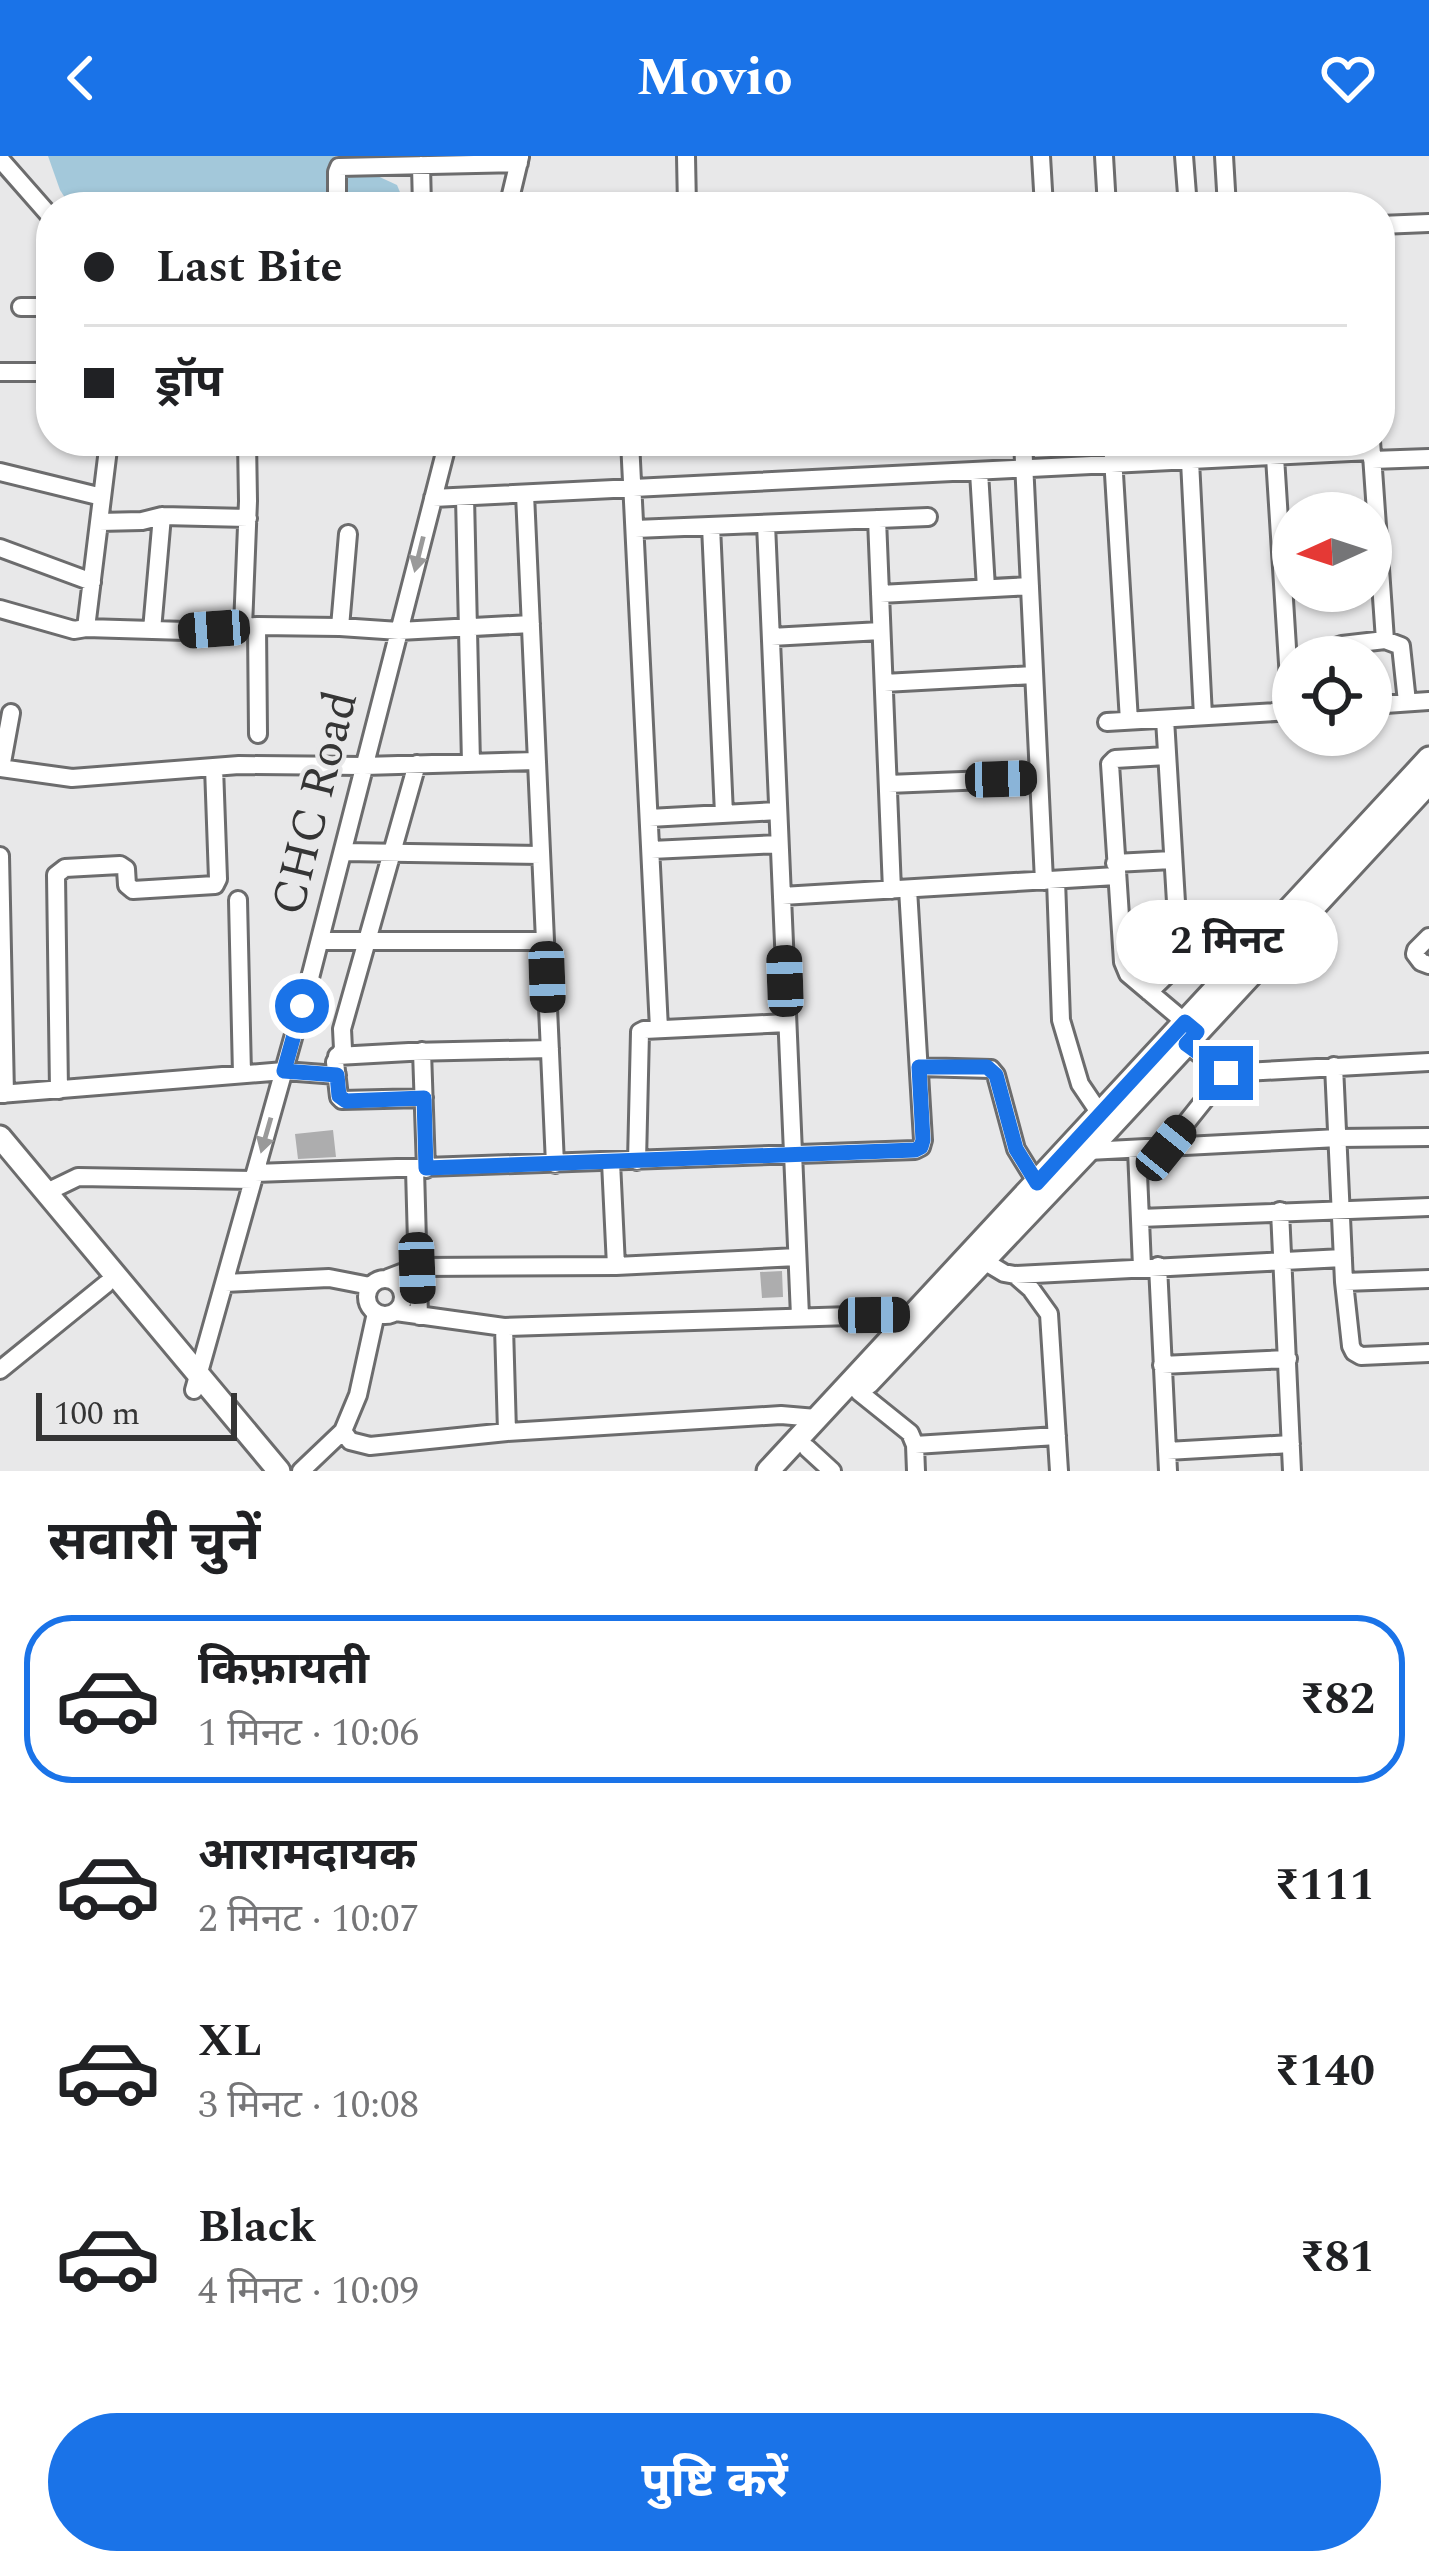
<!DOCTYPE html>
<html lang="hi">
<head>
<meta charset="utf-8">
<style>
	:root { --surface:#fff; --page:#f6f6f6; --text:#202124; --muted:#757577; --line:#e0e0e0; --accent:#1a73e8 }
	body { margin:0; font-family:Spectral,"Noto Sans Devanagari",serif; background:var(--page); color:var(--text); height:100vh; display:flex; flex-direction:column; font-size:45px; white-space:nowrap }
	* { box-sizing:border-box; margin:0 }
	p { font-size:39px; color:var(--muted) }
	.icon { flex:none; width:66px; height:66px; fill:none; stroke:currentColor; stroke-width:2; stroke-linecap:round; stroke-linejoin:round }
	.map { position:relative; height:1315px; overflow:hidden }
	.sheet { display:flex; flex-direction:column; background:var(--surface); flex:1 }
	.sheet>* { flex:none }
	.guide { position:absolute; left:36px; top:36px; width:1359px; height:264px; border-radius:48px; box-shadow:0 3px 9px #0004; display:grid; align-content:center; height:264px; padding:0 48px; background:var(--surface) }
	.needle { width:78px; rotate:267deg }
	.buttons { position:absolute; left:1272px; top:336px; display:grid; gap:24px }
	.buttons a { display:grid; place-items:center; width:120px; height:120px; border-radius:50%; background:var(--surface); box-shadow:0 3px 9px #0004; font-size:60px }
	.scale { position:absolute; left:36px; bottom:30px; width:201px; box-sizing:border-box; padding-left:12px; border:6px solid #353535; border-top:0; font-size:33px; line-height:42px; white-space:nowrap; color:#353535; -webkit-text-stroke:9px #e8e8e9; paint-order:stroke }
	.end { position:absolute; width:54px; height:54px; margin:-27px; border:15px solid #1a73e8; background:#fff; box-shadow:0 0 0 6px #fff }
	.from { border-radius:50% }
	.bubble { position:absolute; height:84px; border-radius:42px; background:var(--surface); box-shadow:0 3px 9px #0004; font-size:39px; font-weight:700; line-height:84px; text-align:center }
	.car { position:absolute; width:36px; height:72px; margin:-36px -18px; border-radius:15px; box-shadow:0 0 9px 3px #0007; background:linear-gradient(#222 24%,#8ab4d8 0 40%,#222 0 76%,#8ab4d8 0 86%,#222 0) }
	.guide b { display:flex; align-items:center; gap:42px; height:114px; font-size:45px }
	.guide b+b { border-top:3px solid var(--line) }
	.guide i { width:30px; height:30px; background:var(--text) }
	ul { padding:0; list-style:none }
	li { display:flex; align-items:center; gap:36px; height:168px; margin:0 24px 18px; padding:0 24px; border:6px solid transparent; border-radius:48px }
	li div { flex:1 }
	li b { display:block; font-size:45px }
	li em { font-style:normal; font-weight:700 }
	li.selected { border-color:var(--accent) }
	li>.icon { width:108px; height:108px; stroke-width:1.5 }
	h2 { padding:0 48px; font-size:54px; line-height:144px }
	.primary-button { display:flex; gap:24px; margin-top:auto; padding:24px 48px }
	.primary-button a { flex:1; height:138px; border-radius:72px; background:var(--accent); color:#fff; font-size:48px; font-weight:700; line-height:138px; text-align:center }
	header { display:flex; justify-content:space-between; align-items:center; height:156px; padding:0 48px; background:var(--accent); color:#fff; font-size:54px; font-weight:700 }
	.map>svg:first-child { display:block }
	.water { fill:#a3c8da }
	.building { fill:#adadae }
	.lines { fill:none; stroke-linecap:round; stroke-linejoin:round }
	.minor-casing { stroke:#6c6c6d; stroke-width:22 }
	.major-casing { stroke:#6c6c6d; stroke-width:27 }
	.minor { stroke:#fff; stroke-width:16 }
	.major { stroke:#fff; stroke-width:21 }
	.oneway { fill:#9a9a9a }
	.route { stroke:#1a73e8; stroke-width:15 }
	.labels { text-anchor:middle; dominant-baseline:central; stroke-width:9; stroke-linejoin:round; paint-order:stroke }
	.street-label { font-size:48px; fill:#353535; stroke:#e8e8e9 }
</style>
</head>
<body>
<header><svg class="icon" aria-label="back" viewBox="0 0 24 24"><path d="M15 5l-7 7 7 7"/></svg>Movio<svg class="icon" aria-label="heart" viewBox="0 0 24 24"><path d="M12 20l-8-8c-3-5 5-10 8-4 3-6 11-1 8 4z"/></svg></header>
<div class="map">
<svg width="1429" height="1315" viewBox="0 0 1429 1315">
	<rect width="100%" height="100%" fill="#e8e8e9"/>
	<path class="water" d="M48,0H334L397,29L406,51H71L60,34Z"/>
	<path class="building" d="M333,974L336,1001L298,1003L295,978Z
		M782,1115L783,1141L762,1142L760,1116Z"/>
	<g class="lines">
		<g class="minor-casing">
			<path id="minor" d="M686,0L687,51
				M1041,0L1044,51
				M1104,0L1107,51
				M1184,0L1188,51
				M1224,0L1227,51
				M0,3L51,61
				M421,9L422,51
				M337,51V16L339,11L519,7
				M508,51L520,1
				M811,51L889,48
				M1380,69L1429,67
				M21,151H51
				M0,216H51
				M630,285L659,873
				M1023,285L1044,725
				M1112,285L1129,565
				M1274,285L1291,555
				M1371,285L1385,484L1401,490L1407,546
				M1372,304L1429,302
				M1190,305L1203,560
				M0,316L102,341
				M979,316L986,432
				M525,338L555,1008
				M465,341L471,607
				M433,342L1371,295
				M877,363L892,734
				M99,366L142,365L162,360L248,362
				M766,368L800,1160
				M711,370L724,658
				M635,373L928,361
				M0,392L92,426
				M880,438L1030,430
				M0,453L74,474L86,472L186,475L257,470L340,471L399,475L531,468
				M257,470L258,578
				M243,471L248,345L247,285
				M340,471L348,378
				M86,472L109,285
				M152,474L162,360
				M771,481L881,475
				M1334,501L1336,491L1342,489L1385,484
				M884,527L1034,519
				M1371,549L1429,545
				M1107,566L1293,555
				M1167,600L1115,603L1110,608L1123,806L1128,818L1192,872
				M417,608L342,873L343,893L335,906L339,941L342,944L424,942
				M0,612L72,622L239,609L364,610L537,605
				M1,612L11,557
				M888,628L1039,622
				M649,662L778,655
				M651,694L779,688
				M343,696L541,699
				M0,700L5,938
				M1115,707L1172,704
				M1056,724L1061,864L1080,928L1105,965
				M782,740L1116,720
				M238,744L242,918
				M1429,781L1416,794L1415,798L1421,806L1429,809
				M320,785H545
				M1149,836L1175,811L1179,796L1165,563
				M1186,888L1226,917L1429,906
				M422,895L426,1013
				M337,900L409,896L550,893
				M1334,910L1344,1126L1351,1190L1354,1196L1361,1200L1429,1197
				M919,911L991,913L996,919L1016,993L1037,1027
				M59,934L56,719L65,712L120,709L126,713L127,729L133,734L215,729L218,723L214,611
				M0,938L284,915L337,919
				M1166,992L1226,917
				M1137,994L1142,1111
				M1088,995L1338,982L1429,981
				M637,1005L640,876L644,874L787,867
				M611,1006L616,1110
				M415,1013L419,1160
				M255,1017L915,994L921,991L923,984L908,733
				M47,1036L78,1021L253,1024
				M1280,1055L1292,1315
				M1140,1062L1429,1051
				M984,1105L1004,1117L1015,1119L1343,1102
				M1158,1110L1168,1315
				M1015,1119L1031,1133L1049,1158L1059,1315
				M388,1122L417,1111L616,1110L797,1101
				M367 1141a18 18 0 1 1 36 0a18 18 0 1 1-36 0Z
				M1344,1126L1429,1123
				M225,1127L329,1122L370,1130
				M396,1156L504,1171L916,1158
				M504,1171L507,1276
				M1162,1209L1288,1203
				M0,1214L106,1128
				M194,1234L311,818L448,285
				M859,1236L910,1277L915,1289L916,1315
				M343,1275L350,1285L370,1290L507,1276L781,1259L816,1262
				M915,1289L1057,1280
				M807,1292L832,1315
				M1167,1295L1291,1288
				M301,1315L343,1275L358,1239L376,1157"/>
		</g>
		<g class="major-casing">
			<path id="major" d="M0,981L279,1315
				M868,1227L1088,995L1429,627
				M768,1315L1429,602"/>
		</g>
		<use href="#minor" class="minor"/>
		<use href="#major" class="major"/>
	</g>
	<defs><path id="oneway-solid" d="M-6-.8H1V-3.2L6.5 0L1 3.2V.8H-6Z" transform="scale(3)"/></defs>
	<g class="oneway">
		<use href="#oneway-solid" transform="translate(419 398) rotate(104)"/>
		<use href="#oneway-solid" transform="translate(266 979) rotate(106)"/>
	</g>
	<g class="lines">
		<path class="route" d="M302,850L284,915L337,919L339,940L346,945L424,942L426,1012L915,994L921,991L923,984L919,911H987L996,919L1016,993L1037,1027L1185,866L1197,876L1186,888L1226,917"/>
	</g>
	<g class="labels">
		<g class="street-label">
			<text transform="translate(315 647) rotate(-76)">CHC Road</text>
		</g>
	</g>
</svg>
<div class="buttons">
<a><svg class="needle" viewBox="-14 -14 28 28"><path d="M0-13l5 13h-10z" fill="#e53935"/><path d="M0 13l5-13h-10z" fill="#757577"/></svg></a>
<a><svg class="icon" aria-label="locate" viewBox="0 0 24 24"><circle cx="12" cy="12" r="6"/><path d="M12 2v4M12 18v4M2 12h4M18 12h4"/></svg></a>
</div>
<div class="scale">100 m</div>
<i class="end from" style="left:302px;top:850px"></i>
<i class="end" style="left:1226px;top:917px"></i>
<div class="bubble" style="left:1116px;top:744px;width:222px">2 मिनट</div>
<i class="car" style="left:214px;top:473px;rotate:266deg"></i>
<i class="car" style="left:1001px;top:623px;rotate:88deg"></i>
<i class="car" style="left:547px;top:821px;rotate:178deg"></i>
<i class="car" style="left:785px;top:825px;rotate:358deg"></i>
<i class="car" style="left:1166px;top:992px;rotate:39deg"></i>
<i class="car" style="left:417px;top:1112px;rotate:178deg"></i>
<i class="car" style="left:874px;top:1159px;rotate:89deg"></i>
<div class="guide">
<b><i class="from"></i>Last Bite</b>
<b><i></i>ड्रॉप</b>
</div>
</div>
<section class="sheet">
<h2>सवारी चुनें</h2>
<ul>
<li class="selected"><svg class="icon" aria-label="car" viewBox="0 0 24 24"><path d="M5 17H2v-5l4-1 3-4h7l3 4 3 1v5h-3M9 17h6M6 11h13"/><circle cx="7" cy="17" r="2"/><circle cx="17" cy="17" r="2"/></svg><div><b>किफ़ायती</b><p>1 मिनट · 10:06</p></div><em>₹82</em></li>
<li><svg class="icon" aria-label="car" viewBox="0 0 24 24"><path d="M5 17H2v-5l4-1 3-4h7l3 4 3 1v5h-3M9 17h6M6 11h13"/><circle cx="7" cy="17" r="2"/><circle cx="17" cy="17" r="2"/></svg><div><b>आरामदायक</b><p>2 मिनट · 10:07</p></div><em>₹111</em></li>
<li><svg class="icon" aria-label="car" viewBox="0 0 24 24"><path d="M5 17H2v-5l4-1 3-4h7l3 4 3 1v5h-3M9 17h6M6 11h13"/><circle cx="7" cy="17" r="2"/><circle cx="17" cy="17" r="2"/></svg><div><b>XL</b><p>3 मिनट · 10:08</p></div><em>₹140</em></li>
<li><svg class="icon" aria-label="car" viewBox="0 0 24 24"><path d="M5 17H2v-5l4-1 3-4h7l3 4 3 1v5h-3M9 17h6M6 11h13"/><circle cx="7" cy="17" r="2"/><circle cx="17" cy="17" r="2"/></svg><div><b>Black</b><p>4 मिनट · 10:09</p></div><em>₹81</em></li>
</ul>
<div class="primary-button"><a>पुष्टि करें</a></div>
</section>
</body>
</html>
